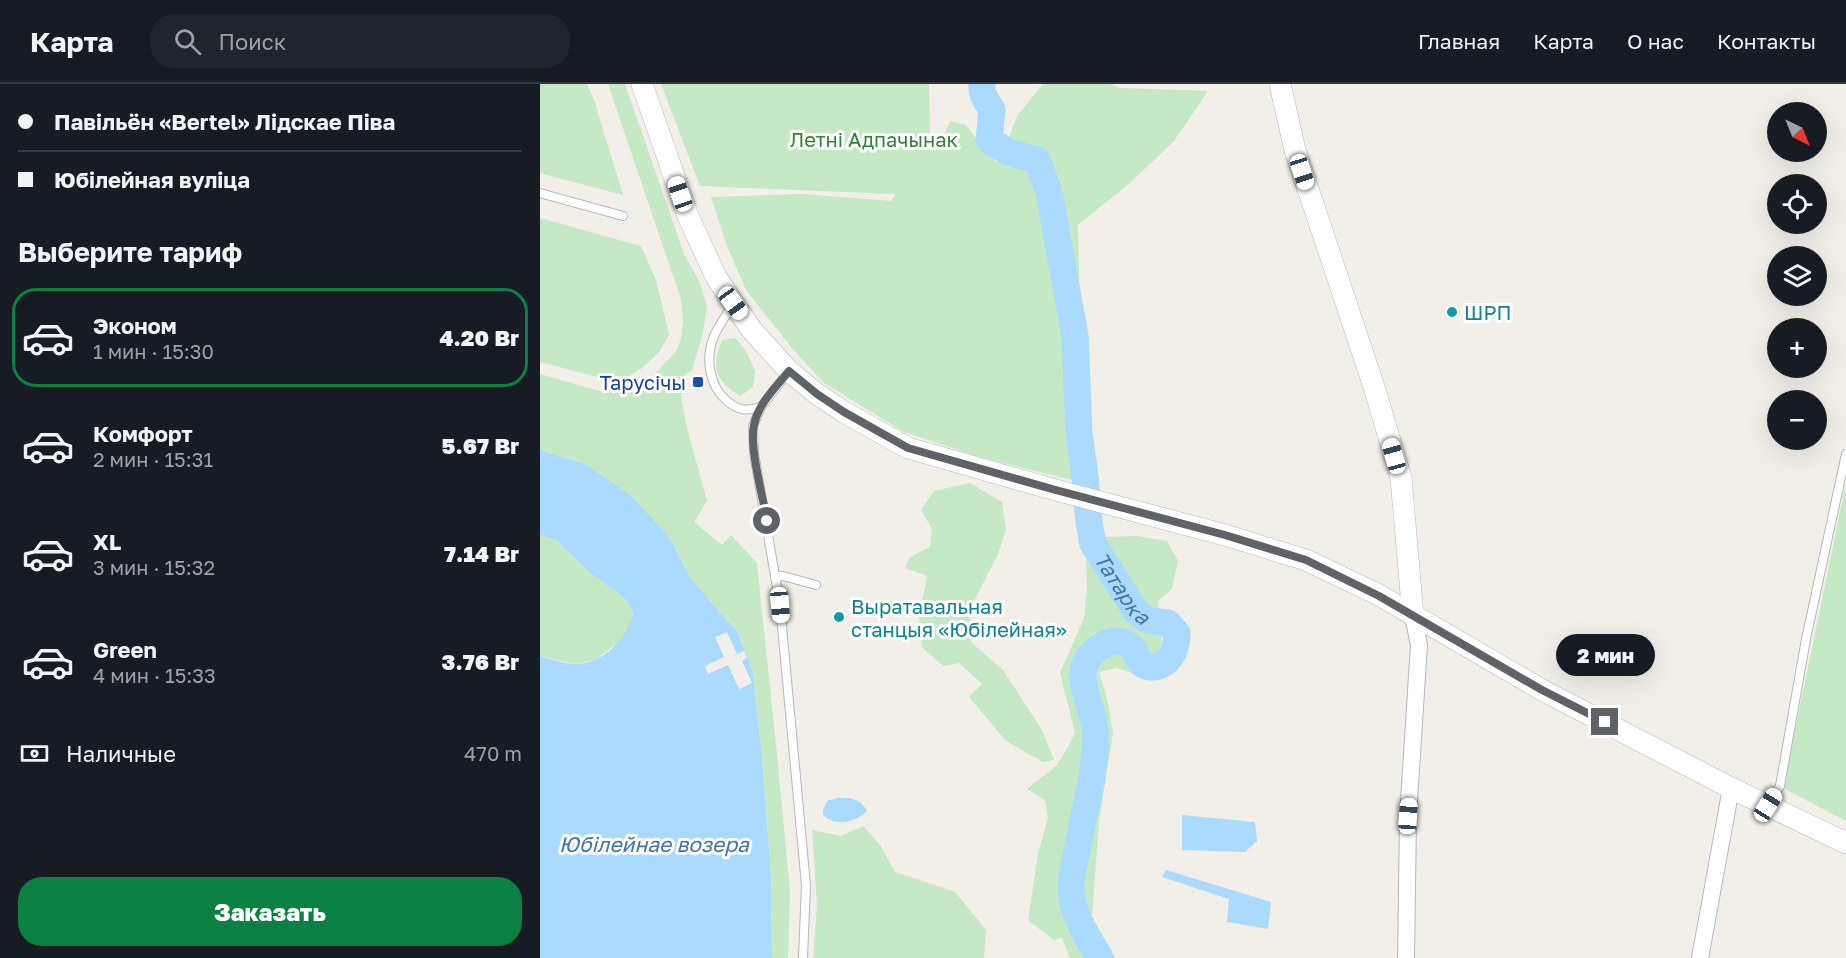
<!DOCTYPE html>
<html lang="ru">
<head>
<meta charset="utf-8">
<style>
	:root { --surface:#171b24; --page:#20242c; --text:#f1f3f6; --muted:#9ea1a6; --line:#363941; --accent:#0b8043 }
	body { margin:0; font-family:"Golos Text",sans-serif; background:var(--page); color:var(--text); height:100vh; display:flex; flex-direction:column; font-size:22px; white-space:nowrap }
	* { box-sizing:border-box; margin:0 }
	p { font-size:20px; color:var(--muted) }
	.icon { flex:none; width:33px; height:33px; fill:none; stroke:currentColor; stroke-width:2; stroke-linecap:round; stroke-linejoin:round }
	.map { position:relative; flex:1; overflow:hidden }
	.details { display:flex; flex-direction:column; background:var(--surface); width:540px }
	.details>* { flex:none }
	.banner { display:grid; align-content:center; height:132px; padding:0 18px; background:var(--surface) }
	.needle { width:39px; rotate:137deg }
	.fabs { position:absolute; left:1227px; top:18px; display:grid; gap:12px }
	.fabs a { display:grid; place-items:center; width:60px; height:60px; border-radius:50%; background:var(--surface); box-shadow:0 6px 24px #0002; font-size:30px }
	.end { position:absolute; width:27px; height:27px; margin:-14px; border:8px solid #5f6368; background:#fff; box-shadow:0 0 0 3px #fff }
	.from { border-radius:50% }
	.bubble { position:absolute; height:42px; border-radius:21px; background:var(--surface); box-shadow:0 6px 24px #0002; font-size:20px; font-weight:800; line-height:42px; text-align:center }
	.car { position:absolute; width:18px; height:36px; margin:-18px -9px; border-radius:8px; box-shadow:0 0 4px 2px #0007; background:linear-gradient(#fff 24%,#345 0 40%,#fff 0 76%,#345 0 86%,#fff 0) }
	.banner b { display:flex; align-items:center; gap:21px; height:57px; font-size:22px }
	.banner b+b { border-top:2px solid var(--line) }
	.banner i { width:15px; height:15px; background:var(--text) }
	ul { padding:0; list-style:none }
	li { display:flex; align-items:center; gap:18px; height:99px; margin:0 12px 9px; padding:0 6px; border:3px solid transparent; border-radius:24px }
	li div { flex:1 }
	li b { display:block; font-size:22px }
	li em { font-style:normal; font-weight:800 }
	li.active { border-color:var(--accent) }
	li>.icon { width:54px; height:54px; stroke-width:1.5 }
	h2 { padding:0 18px; font-size:27px; line-height:72px }
	.pay { display:flex; align-items:center; gap:15px; height:66px; padding:0 18px; font-size:22px }
	.pay p { margin-inline-start:auto }
	.cta { display:flex; gap:12px; margin-top:auto; padding:12px 18px }
	.cta a { flex:1; height:69px; border-radius:24px; background:var(--accent); color:#fff; font-size:24px; font-weight:800; line-height:69px; text-align:center }
	header { display:flex; align-items:center; gap:36px; box-sizing:border-box; height:84px; padding:0 30px; background:var(--surface); border-bottom:2px solid var(--line) }
	header strong { font-size:28px }
	nav { display:flex; gap:33px; margin-inline-start:auto; font-size:21px }
	.search { width:420px; height:54px; background:var(--page); display:flex; align-items:center; gap:15px; box-sizing:border-box; padding:0 21px; border-radius:24px; color:var(--muted); font-size:22px }
	main { display:flex; flex:1; min-height:0 }
	.map>svg:first-child { display:block }
	.green { fill:#c5e8c5 }
	.water { fill:#aadaff }
	.pier { fill:#f1efe8 }
	.lines { fill:none; stroke-linecap:round; stroke-linejoin:round }
	.river { stroke:#aadaff; stroke-width:27 }
	.service-casing { stroke:#b5b8bc; stroke-width:10 }
	.minor-casing { stroke:#b5b8bc; stroke-width:18 }
	.tertiary-casing { stroke:#b5b8bc; stroke-width:22 }
	.service { stroke:#fff; stroke-width:8 }
	.minor { stroke:#fff; stroke-width:16 }
	.tertiary { stroke:#fff; stroke-width:21 }
	.route { stroke:#5f6368; stroke-width:8 }
	.culture-dot { fill:#0f9aa8; stroke:#fff; stroke-width:2 }
	.transit-dot { fill:#1a4fb4; stroke:#fff; stroke-width:2 }
	.labels { text-anchor:middle; dominant-baseline:central; stroke-width:6; stroke-linejoin:round; paint-order:stroke }
	.park-label { font-size:20px; fill:#348238; stroke:#fff }
	.culture-label { font-size:20px; fill:#0d838f; stroke:#fff; text-anchor:start }
	.transit-label { font-size:20px; fill:#164399; stroke:#fff; text-anchor:end }
	.water-label { font-size:21px; font-style:italic; fill:#4174aa; stroke:#fff }
</style>
</head>
<body>
<header>
<strong>Карта</strong>
<div class="search"><svg class="icon" aria-label="search" viewBox="0 0 24 24"><circle cx="10" cy="10" r="6"/><path d="M15 15l6 6"/></svg>Поиск</div>
<nav><a>Главная</a><a>Карта</a><a>О нас</a><a>Контакты</a></nav>
</header>
<main>
<section class="details">
<div class="banner">
<b><i class="from"></i>Павільён «Bertel» Лідскае Піва</b>
<b><i></i>Юбілейная вуліца</b>
</div>
<h2>Выберите тариф</h2>
<ul>
<li class="active"><svg class="icon" aria-label="car" viewBox="0 0 24 24"><path d="M5 17H2v-5l4-1 3-4h7l3 4 3 1v5h-3M9 17h6M6 11h13"/><circle cx="7" cy="17" r="2"/><circle cx="17" cy="17" r="2"/></svg><div><b>Эконом</b><p>1 мин · 15:30</p></div><em>4.20 Br</em></li>
<li><svg class="icon" aria-label="car" viewBox="0 0 24 24"><path d="M5 17H2v-5l4-1 3-4h7l3 4 3 1v5h-3M9 17h6M6 11h13"/><circle cx="7" cy="17" r="2"/><circle cx="17" cy="17" r="2"/></svg><div><b>Комфорт</b><p>2 мин · 15:31</p></div><em>5.67 Br</em></li>
<li><svg class="icon" aria-label="car" viewBox="0 0 24 24"><path d="M5 17H2v-5l4-1 3-4h7l3 4 3 1v5h-3M9 17h6M6 11h13"/><circle cx="7" cy="17" r="2"/><circle cx="17" cy="17" r="2"/></svg><div><b>XL</b><p>3 мин · 15:32</p></div><em>7.14 Br</em></li>
<li><svg class="icon" aria-label="car" viewBox="0 0 24 24"><path d="M5 17H2v-5l4-1 3-4h7l3 4 3 1v5h-3M9 17h6M6 11h13"/><circle cx="7" cy="17" r="2"/><circle cx="17" cy="17" r="2"/></svg><div><b>Green</b><p>4 мин · 15:33</p></div><em>3.76 Br</em></li>
</ul>
<div class="pay"><svg class="icon" aria-label="cash" viewBox="0 0 24 24"><path d="M3 7h18v10H3z"/><circle cx="12" cy="12" r="2"/></svg>Наличные<p>470 m</p></div>
<div class="cta"><a>Заказать</a></div>
</section>
<div class="map">
<svg width="1306" height="874" viewBox="0 0 1306 874">
	<rect width="100%" height="100%" fill="#f1efe8"/>
	<path class="green" d="M0,0H47L54,16L83,111L0,89Z
		M68,0H85L144,170L160,199L167,222L163,248L152,286L143,292L141,313L147,344L167,417L154,438L182,461L191,451L217,479L236,661L250,807L248,874H232L231,794L222,672L212,585L197,547L173,521L149,491L129,453L45,380L0,366V290L63,308L95,305L116,289L137,266L141,254L143,237L141,215Z
		M121,0H389L390,67L401,57L410,37L426,41L440,60L457,79L469,54L477,32L503,0H570L580,4L668,7L634,57L591,98L538,141L540,226L543,282L526,268L532,396L439,373L364,348L284,299L252,264L206,206L187,162L171,113L262,110L351,117L355,110L160,102Z
		M0,134L101,162L116,196L129,251L119,268L102,284L82,296L57,293L0,278Z
		M195,254L206,267L215,287L213,303L200,312C175,297 171,283 182,256Z
		M430,399L462,418L466,445L458,470L430,525L431,558L463,586L502,646L514,676L503,678L466,657L429,613L442,600L419,579L403,582L382,563L379,532L387,492L365,484L370,473L390,463L392,445L381,426L394,407Z
		M1306,399V737L1243,704Z
		M0,451L16,456L50,489L79,510L87,517L93,529L90,541L79,558L55,576L34,580L0,572Z
		M597,452L627,457L638,477L632,505L618,517L622,557L612,595L576,584L559,588L567,614L573,649L559,738L552,832L575,874H530L522,854L514,856L488,836L498,770L508,734L505,716L487,705L515,683L523,672L535,649L520,589L544,534L547,506L546,473L565,453Z
		M323,742L341,762L355,788L415,808L446,846L444,874H273L277,822L272,746L301,752Z"/>
	<path class="water" d="M0,366L45,380L90,411L129,453L149,491L173,521L197,547L212,585L222,672L231,794L232,874H0V572C10,575 22,579 32,580C62,582 87,555 93,529L87,517L79,510L50,489L16,456L0,451Z
		M297,714C310,713 321,715 327,727C317,738 294,743 283,731V726L287,717Z
		M642,731L715,738L717,757L705,768L642,766Z
		M626,786L731,818L728,845L687,838L689,815L622,793Z"/>
	<path class="pier" d="M187,548L197,570L204,567L207,574L202,577L212,599L199,605L188,581L168,590L165,582L184,573L175,553Z"/>
	<g class="lines">
		<path class="river" id="s1" d="M442,0C441,10 446,17 452,25L449,56L468,68L497,76L509,108L535,252L539,349L545,392L549,438L553,460L596,527L607,536L628,539L637,549C637,564 631,580 615,583C610,583 606,583 602,580C599,577 598,572 595,568C585,553 569,555 556,566C528,589 553,617 555,646C557,688 543,731 536,772C534,782 531,793 531,803C531,819 539,838 546,851C550,859 556,866 560,874"/>
		<g class="service-casing">
			<path id="service" d="M0,109L83,132
				M193,220C187,230 179,241 174,252C165,274 169,302 187,317C199,327 206,327 221,323
				M249,287L221,323L213,342L214,369L240,521L266,801L263,874
				M235,493L243,492L276,501
				M1229,720L1240,702L1266,555L1306,370"/>
		</g>
		<g class="minor-casing">
			<path id="minor" d="M866,874L868,732L879,561L873,532
				M1160,874L1191,704"/>
		</g>
		<g class="tertiary-casing">
			<path id="tertiary" d="M102,0L148,132L176,193L211,245L249,287L277,310L304,328L368,364L512,405L685,451L766,476L839,511L1002,606L1191,704L1306,759
				M740,0L755,66L835,306L861,394L873,532"/>
		</g>
		<use href="#service" class="service"/>
		<use href="#minor" class="minor"/>
		<use href="#tertiary" class="tertiary"/>
	</g>
	<g class="lines">
		<path class="route" d="M227,437C223,413 209,363 214,341C218,320 236,303 249,287L277,310L304,328L368,364L512,405L685,451L766,476L839,512L1002,606L1065,638"/>
	</g>
	<g class="culture-dot">
		<circle cx="912" cy="228" r="6"/>
		<circle cx="299" cy="533" r="6"/>
	</g>
	<rect class="transit-dot" x="152" y="292" width="12" height="12" rx="3"/>
	<g class="labels">
		<g class="park-label">
			<text x="334" y="55">Летні Адпачынак</text>
		</g>
		<g class="culture-label">
			<text x="924" y="228">ШРП</text>
			<text x="311" y="522">Выратавальная<tspan x="311" dy="23">станцыя «Юбілейная»</tspan></text>
		</g>
		<g class="transit-label">
			<text x="146" y="298">Тарусічы</text>
		</g>
		<g class="water-label">
			<text stroke="none"><textPath href="#s1" startOffset="554">Татарка</textPath></text>
			<text x="114" y="760">Юбілейнае возера</text>
		</g>
	</g>
</svg>
<div class="fabs">
<a><svg class="needle" viewBox="-14 -14 28 28"><path d="M0-13l5 13h-10z" fill="#e53935"/><path d="M0 13l5-13h-10z" fill="#9ea1a6"/></svg></a>
<a><svg class="icon" aria-label="locate" viewBox="0 0 24 24"><circle cx="12" cy="12" r="6"/><path d="M12 2v4M12 18v4M2 12h4M18 12h4"/></svg></a>
<a><svg class="icon" aria-label="layers" viewBox="0 0 24 24"><path d="M12 4l9 5-9 5-9-5zM3 14l9 5 9-5"/></svg></a>
<a>+</a>
<a>−</a>
</div>
<i class="end from" style="left:227px;top:437px"></i>
<i class="end" style="left:1065px;top:638px"></i>
<div class="bubble" style="left:1016px;top:550px;width:99px">2 мин</div>
<i class="car" style="left:762px;top:88px;rotate:162deg"></i>
<i class="car" style="left:140px;top:110px;rotate:341deg"></i>
<i class="car" style="left:193px;top:219px;rotate:144deg"></i>
<i class="car" style="left:854px;top:372px;rotate:344deg"></i>
<i class="car" style="left:240px;top:521px;rotate:175deg"></i>
<i class="car" style="left:1228px;top:721px;rotate:32deg"></i>
<i class="car" style="left:868px;top:732px;rotate:4deg"></i>
</div>
</main>
</body>
</html>
